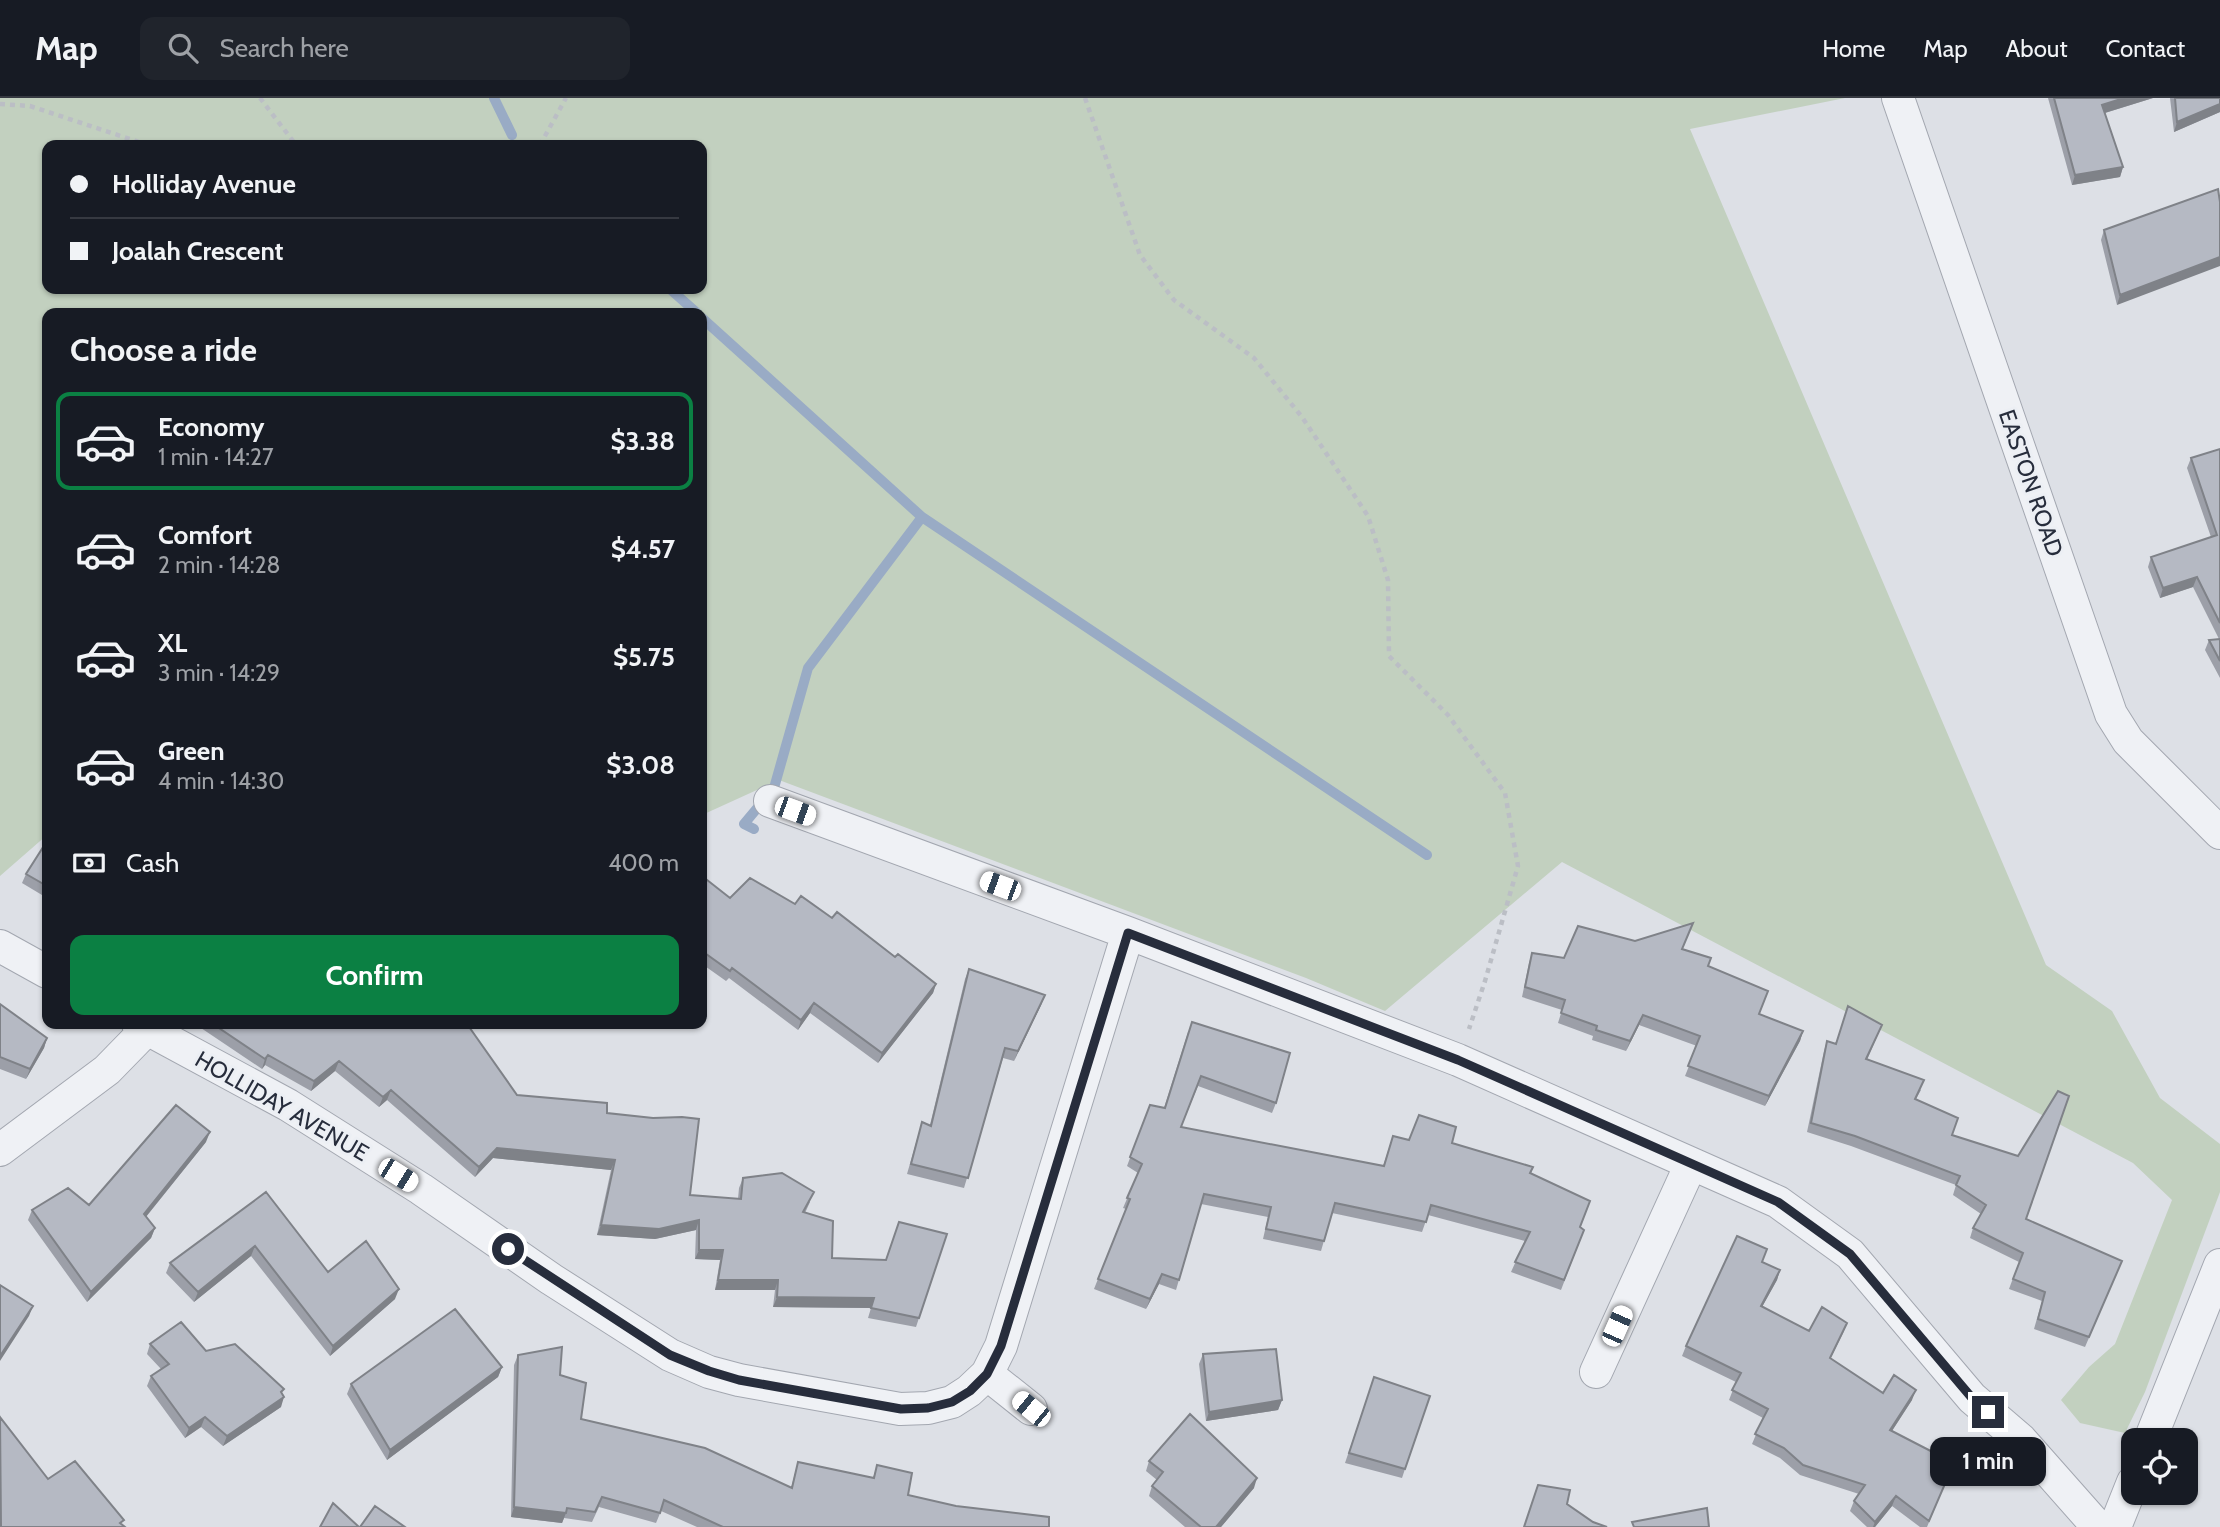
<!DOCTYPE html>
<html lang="en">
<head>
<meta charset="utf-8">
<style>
	:root { --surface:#171b24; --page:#20242c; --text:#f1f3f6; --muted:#9ea1a6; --line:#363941; --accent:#0b8043 }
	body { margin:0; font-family:Cabin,sans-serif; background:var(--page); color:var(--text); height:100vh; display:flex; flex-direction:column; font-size:26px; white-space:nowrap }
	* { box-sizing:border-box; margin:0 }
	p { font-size:23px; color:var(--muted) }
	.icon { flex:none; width:38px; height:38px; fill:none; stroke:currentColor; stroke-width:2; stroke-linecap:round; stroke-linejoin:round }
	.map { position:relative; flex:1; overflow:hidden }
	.side { position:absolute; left:42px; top:210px; width:665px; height:721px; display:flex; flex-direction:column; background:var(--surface); border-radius:14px; box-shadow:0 2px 5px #0004 }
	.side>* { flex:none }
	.banner { position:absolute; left:42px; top:42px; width:665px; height:154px; border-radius:14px; box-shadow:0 2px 5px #0004; display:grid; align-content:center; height:154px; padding:0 28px; background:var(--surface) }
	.fabs { position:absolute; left:2121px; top:1330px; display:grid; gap:14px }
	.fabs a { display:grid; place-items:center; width:77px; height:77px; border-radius:14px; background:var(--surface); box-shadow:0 2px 5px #0004; font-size:35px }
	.end { position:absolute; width:32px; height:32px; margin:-16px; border:9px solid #272d3c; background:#fff; box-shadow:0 0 0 4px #fff }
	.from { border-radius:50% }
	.bubble { position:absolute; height:49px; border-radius:14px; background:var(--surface); box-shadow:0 2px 5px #0004; font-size:23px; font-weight:800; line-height:49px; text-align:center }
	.car { position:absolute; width:21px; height:42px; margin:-21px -10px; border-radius:9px; box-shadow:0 0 5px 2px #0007; background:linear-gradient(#fff 24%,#345 0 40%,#fff 0 76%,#345 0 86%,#fff 0) }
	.banner b { display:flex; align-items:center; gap:24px; height:66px; font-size:26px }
	.banner b+b { border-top:2px solid var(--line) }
	.banner i { width:18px; height:18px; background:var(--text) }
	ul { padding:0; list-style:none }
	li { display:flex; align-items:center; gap:21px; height:98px; margin:0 14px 10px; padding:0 14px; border:4px solid transparent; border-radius:14px }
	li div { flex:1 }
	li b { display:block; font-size:26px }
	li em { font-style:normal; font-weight:800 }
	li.on { border-color:var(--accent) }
	li>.icon { width:63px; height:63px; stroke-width:1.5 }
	h2 { padding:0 28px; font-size:32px; line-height:84px }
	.pay { display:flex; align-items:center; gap:18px; height:77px; padding:0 28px; font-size:26px }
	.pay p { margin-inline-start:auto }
	.primary-button { display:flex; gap:14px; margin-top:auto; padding:14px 28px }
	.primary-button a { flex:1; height:80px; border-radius:14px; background:var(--accent); color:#fff; font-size:28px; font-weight:800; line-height:80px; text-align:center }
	header { display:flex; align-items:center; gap:42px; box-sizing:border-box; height:98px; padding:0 35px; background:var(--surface); border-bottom:2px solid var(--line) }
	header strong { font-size:33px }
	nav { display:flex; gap:38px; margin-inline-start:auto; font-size:24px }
	.search { width:490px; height:63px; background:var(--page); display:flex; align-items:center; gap:18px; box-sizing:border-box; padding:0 24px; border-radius:14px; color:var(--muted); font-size:26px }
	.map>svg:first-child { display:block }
	.green { fill:#c2d0bf; fill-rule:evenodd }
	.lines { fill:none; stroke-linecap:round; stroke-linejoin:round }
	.stream { stroke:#99abc5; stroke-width:10 }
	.street-casing { stroke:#a3a7b0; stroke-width:34 }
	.path { stroke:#bbbec5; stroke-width:4.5; stroke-dasharray:5 5; stroke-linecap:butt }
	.street { stroke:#eff1f5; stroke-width:32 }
	.wall { fill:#9c9fa8 }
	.shaded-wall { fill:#7f8288 }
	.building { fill:#b5b9c3; stroke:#7f8288; stroke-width:2 }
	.route { stroke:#272d3c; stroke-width:9 }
	.labels { text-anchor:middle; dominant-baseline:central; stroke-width:6; stroke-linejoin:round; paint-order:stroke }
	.street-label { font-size:23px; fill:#272d3c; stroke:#eceff4 }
</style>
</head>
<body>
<header>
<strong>Map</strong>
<div class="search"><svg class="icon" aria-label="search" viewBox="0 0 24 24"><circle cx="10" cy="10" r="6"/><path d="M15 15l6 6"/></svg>Search here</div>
<nav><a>Home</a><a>Map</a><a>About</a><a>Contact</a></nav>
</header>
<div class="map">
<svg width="2220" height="1429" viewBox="0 0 2220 1429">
	<rect width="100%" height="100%" fill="#dde0e6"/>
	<path class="green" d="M0,0H1845L1690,31L2046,867L2112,913L2160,1000L2220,1046V1094L2145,1294L2125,1335L2080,1325L2061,1302L2089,1269L2115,1246L2172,1102L2133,1065L1562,764L1385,913L1306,880L779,682L702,717V215H47V737L0,778ZM47,47H702V191H47Z"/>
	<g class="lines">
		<path class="stream" d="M494,0L512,37
			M670,191L697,215
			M702,220L922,419L1427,757
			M754,731L744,726L774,690L808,570L922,419"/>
		<g class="street-casing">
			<path id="street" d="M1898,0L2111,616L2128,643L2220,735
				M770,703L1128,835L1458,962L1778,1104L1850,1156L1972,1300L2021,1342L2098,1429
				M0,848L47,874
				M138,926L288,1007L421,1091L551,1181L670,1257L709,1274L739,1282L900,1311L928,1310L952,1304L969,1293L987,1276L1001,1248L1128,835
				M0,1052L107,972L147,931
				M1596,1274L1691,1066
				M987,1276L1031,1311
				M2150,1342L2220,1167
				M2115,1429L2133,1384"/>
		</g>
		<path class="path" d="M260,0L296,47
			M1085,0L1140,157L1174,202L1254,260L1302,319L1368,418L1388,482L1389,558L1448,617L1505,695L1518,768L1485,883L1469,931
			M0,6L30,8L148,47
			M540,47L566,0"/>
		<use href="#street" class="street"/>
	</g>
	<path class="wall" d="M2048,0H2153L2105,15L2123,69L2120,79L2072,87Z
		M2170,0H2220V14L2174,34Z
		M2218,91L2117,207L2101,142L2104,132Z
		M2220,351V580L2205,552L2209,542L2219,541L2193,489L2160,500L2148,469L2151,459L2211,439L2187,370L2191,360Z
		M47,743V800L22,785L26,776Z
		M702,779L730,800L795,806L832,820L895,859L936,886L933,895L878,965L810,915L798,932L729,880L726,883L702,866Z
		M1635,843L1683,851L1708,868L1760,916L1803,933L1800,943L1765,1008L1685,978L1697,948L1639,927L1626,953L1592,942L1593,938L1558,925L1562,912L1522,899L1529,865L1532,855L1564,860Z
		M969,871L1045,897L1041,907L1014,963L1003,960L964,1090L907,1076L922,1024L930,1027L965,881Z
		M0,906L47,940L44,950L26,981L0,971Z
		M203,926H469L468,927L517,997L607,1015L690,1097L738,1101L739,1090L743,1080L810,1104L805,1115L832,1160L886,1162L947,1136L916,1229L868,1220L871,1210L773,1209L775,1192H715L720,1162L695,1161L696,1132L655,1141L597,1137L611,1072L493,1060L475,1079L387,1002L379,1009L335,973L311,993L265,967L262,971L201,930Z
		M1882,927L1867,962L1921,992L1916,1001L1952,1037L2026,1121L2122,1163L2085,1249L2034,1231L2042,1203L2009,1191L2019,1164L1970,1140L1973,1130L1981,1116L1953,1097L1956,1087L1851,1048L1807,1034L1824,953L1827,943L1836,946Z
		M1188,934L1276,1005L1272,1015L1198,988L1181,1029L1383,1068L1393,1038L1409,1042L1452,1045L1533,1069L1531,1075L1584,1132L1561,1192L1511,1174L1525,1143L1428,1117L1422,1134L1332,1115L1321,1153L1263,1141L1268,1119L1201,1106L1176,1192L1159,1186L1146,1211L1094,1191L1126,1111L1123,1110L1138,1075L1127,1068L1150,1007L1164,1010Z
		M206,1044L146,1119L155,1130L151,1140L87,1204L28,1122L32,1112L89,1107Z
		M266,1094L328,1174L395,1201L330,1258L251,1158L194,1204L166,1175L170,1165Z
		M1763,1164L1780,1172L1777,1182L1762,1209L1809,1233L1847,1225L1830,1260L1883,1295L1912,1302L1892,1333L1950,1374L1927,1429H1920L1892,1408L1875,1429H1867L1850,1413L1854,1403L1859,1396L1800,1377L1780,1360L1752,1346L1763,1320L1729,1302L1736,1284L1682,1258L1686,1248Z
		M150,1246L206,1253L282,1297L281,1309L223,1348L201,1329L185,1340L147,1288L151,1278L161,1271L147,1256Z
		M1203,1256L1282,1302L1278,1312L1206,1323L1199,1266Z
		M518,1257L560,1277L581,1321L791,1390L798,1364L873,1380L877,1367L908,1397L1049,1429H697L661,1413L656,1425L599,1409L592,1424L564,1420L562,1425L511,1419L514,1267Z
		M502,1269L498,1279L387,1362L347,1296L351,1286Z
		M1374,1279L1405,1371L1402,1380L1345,1365Z
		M1149,1363L1254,1390L1221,1429H1185L1149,1398L1152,1388L1157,1382L1146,1373Z"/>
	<path class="shaded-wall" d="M2124,0H2153L2098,17L2102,7Z
		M2220,6V14L2174,34L2177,24Z
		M2123,69L2120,79L2072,87L2075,77Z
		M2220,159V168L2117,207L2120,197Z
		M2197,479L2193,489L2160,500L2163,490Z
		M936,886L933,895L878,965L882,955Z
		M1045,897L1041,907L1014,963L1018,953Z
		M814,905L810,915L798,932L801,922Z
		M1643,917L1639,927L1626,953L1630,943Z
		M1803,933L1800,943L1765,1008L1769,998Z
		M47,940L44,950L26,981L30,971Z
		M268,957L265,967L262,971L265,961Z
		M339,963L335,973L311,993L314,983Z
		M391,992L387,1002L379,1009L383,999Z
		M210,1034L206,1044L140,1126L144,1116Z
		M497,1050L615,1062L611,1072L493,1060L475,1079L479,1069Z
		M699,1122L696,1132L655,1141L597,1137L601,1127Z
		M155,1130L151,1140L87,1204L91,1194Z
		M255,1148L251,1158L194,1204L198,1194Z
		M699,1152H723L720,1162L695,1161Z
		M1780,1172L1777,1182L1757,1218L1761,1208Z
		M1162,1176L1159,1186L1146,1211L1150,1201Z
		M718,1182H778L775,1192H715Z
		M399,1191L395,1201L330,1258L333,1248Z
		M777,1199L874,1200L871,1210L773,1209Z
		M33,1208L29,1218L0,1263V1258Z
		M1847,1225L1843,1235L1826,1269L1830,1260Z
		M502,1269L498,1279L387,1362L390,1352Z
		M1916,1292L1912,1302L1886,1342L1890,1332Z
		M284,1299L281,1309L223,1348L227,1338Z
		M1282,1302L1278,1312L1206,1323L1209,1314Z
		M205,1319L201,1329L185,1340L189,1330Z
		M1257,1380L1254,1390L1221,1429H1216Z
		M1896,1398L1892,1408L1875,1429H1873L1875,1424Z
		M514,1409L566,1415L562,1425L511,1419Z"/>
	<path class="building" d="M2054,0H2124L2102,7L2123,69L2075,77Z
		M2175,0H2220V6L2177,24Z
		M2218,91L2220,104V159L2120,197L2104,132Z
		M2220,351V525L2197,479L2163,490L2151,459L2217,437L2191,360Z
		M2220,541V563L2209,542Z
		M47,743V788L26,776Z
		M702,778L730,800L750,780L795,806L801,798L832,820L837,814L895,859L898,856L936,886L882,955L814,905L801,922L732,870L730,873L702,853Z
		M1693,825L1682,851L1711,860L1708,868L1768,893L1759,916L1803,933L1769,998L1688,968L1700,938L1643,917L1630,943L1596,932L1597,928L1561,915L1565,902L1525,889L1532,855L1564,860L1578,828L1635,843Z
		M969,871L1045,897L1018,953L1005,950L968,1080L911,1066L922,1024L931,1028Z
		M0,906L47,940L30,971L0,959Z
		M1848,908L1882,927L1866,961L1924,982L1915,1001L1958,1020L1952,1037L2018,1058L2058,993L2069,998L2026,1121L2122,1163L2089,1239L2038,1221L2045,1194L2013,1181L2023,1155L1973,1130L1986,1107L1956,1087L1960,1078L1855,1038L1811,1025L1827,943L1836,946Z
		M1192,924L1290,955L1276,1005L1201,978L1181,1029L1384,1068L1393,1038L1409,1042L1419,1017L1456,1029L1452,1045L1533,1069L1530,1075L1590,1103L1580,1129L1584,1132L1564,1182L1515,1164L1530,1134L1431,1107L1426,1124L1335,1105L1324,1143L1266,1131L1271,1109L1204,1096L1179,1182L1162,1176L1150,1201L1098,1181L1130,1101L1127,1100L1142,1066L1130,1059L1150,1007L1165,1010Z
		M213,926H467L517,997L607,1005V1015L653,1020L682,1019L699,1021L690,1097L741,1101L743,1080L782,1075L814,1094L803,1114L833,1123L832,1160L886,1162L899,1124L947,1136L919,1220L871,1210L874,1200L777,1199L778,1182H718L723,1152H699V1122L659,1131L601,1127L615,1062L497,1050L479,1069L391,992L383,999L339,963L314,983L268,957L265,961Z
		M176,1007L210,1034L144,1116L155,1130L91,1194L32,1112L68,1090L89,1107Z
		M266,1094L328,1174L366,1143L399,1191L333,1248L255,1148L198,1194L170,1165Z
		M1737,1138L1767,1151L1762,1164L1780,1172L1761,1208L1809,1233L1822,1209L1847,1225L1830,1260L1883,1295L1894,1277L1916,1292L1890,1332L1954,1365L1929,1423L1896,1398L1875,1424L1854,1403L1865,1387L1803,1367L1784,1350L1755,1336L1768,1311L1732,1292L1741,1275L1686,1248Z
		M0,1187L33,1208L0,1258Z
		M455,1211L502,1269L390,1352L351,1286Z
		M181,1224L206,1253L235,1246L284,1291L281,1294L284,1299L227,1338L205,1319L189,1330L151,1278L169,1266L150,1246Z
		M562,1249L560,1277L586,1285L581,1321L705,1350L792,1390L798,1364L874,1380L877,1367L912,1375L908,1397L956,1408L1049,1419V1429H723L664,1402L660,1415L602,1399L595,1414L567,1410L566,1415L514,1409L518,1257Z
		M1276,1251L1282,1302L1209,1314L1203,1256Z
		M1374,1279L1430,1298L1405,1371L1349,1355Z
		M1190,1316L1257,1380L1216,1429H1201L1152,1388L1163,1374L1149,1363Z
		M0,1319L48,1381L75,1363L124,1422L120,1425L125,1429H1Z
		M1538,1387L1570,1392L1567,1406L1593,1424L1607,1429H1524Z
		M333,1405L359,1429H320Z
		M375,1408L405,1429H360Z
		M1707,1410L1709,1429H1634L1632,1424Z"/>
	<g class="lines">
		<path class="route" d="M508,1151L670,1257L709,1273L739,1282L901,1311L928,1310L952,1304L970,1293L987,1276L1001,1248L1128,835L1458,962L1778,1104L1850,1156L1972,1300L1988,1314"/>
	</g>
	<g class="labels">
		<g class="street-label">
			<text transform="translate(2031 385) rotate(71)">EASTON ROAD</text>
			<text transform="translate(282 1008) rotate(30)">HOLLIDAY AVENUE</text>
		</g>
	</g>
</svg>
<div class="fabs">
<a><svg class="icon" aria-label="locate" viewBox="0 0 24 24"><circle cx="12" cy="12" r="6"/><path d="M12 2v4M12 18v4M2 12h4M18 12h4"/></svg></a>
</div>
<i class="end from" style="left:508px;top:1151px"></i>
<i class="end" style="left:1988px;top:1314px"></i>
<div class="bubble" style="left:1930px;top:1339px;width:116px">1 min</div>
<i class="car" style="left:795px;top:713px;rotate:110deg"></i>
<i class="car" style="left:1000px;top:788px;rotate:290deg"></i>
<i class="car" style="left:398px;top:1077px;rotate:122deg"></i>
<i class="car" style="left:1617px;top:1228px;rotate:24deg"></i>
<i class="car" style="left:1031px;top:1311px;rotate:309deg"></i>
<div class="banner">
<b><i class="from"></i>Holliday Avenue</b>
<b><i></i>Joalah Crescent</b>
</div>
<section class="side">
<h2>Choose a ride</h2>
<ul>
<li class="on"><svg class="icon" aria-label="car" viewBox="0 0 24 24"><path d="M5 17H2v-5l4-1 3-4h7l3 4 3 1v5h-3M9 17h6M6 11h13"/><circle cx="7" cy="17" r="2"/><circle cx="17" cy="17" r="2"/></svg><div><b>Economy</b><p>1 min · 14:27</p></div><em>$3.38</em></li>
<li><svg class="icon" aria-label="car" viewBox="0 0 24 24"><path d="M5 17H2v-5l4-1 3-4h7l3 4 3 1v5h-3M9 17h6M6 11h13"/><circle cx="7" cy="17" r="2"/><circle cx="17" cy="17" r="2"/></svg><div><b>Comfort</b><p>2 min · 14:28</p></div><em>$4.57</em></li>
<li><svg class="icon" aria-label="car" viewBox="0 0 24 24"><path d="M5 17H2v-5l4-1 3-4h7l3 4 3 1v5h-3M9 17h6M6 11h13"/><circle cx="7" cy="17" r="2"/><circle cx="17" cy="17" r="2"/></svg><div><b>XL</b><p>3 min · 14:29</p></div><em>$5.75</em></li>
<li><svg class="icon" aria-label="car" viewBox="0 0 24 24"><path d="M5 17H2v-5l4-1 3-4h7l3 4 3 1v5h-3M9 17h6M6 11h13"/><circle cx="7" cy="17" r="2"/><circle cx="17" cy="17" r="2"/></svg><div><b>Green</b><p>4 min · 14:30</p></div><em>$3.08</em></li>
</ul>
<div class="pay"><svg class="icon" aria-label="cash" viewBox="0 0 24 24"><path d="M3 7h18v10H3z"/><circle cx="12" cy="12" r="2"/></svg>Cash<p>400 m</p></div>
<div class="primary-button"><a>Confirm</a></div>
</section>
</div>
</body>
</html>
